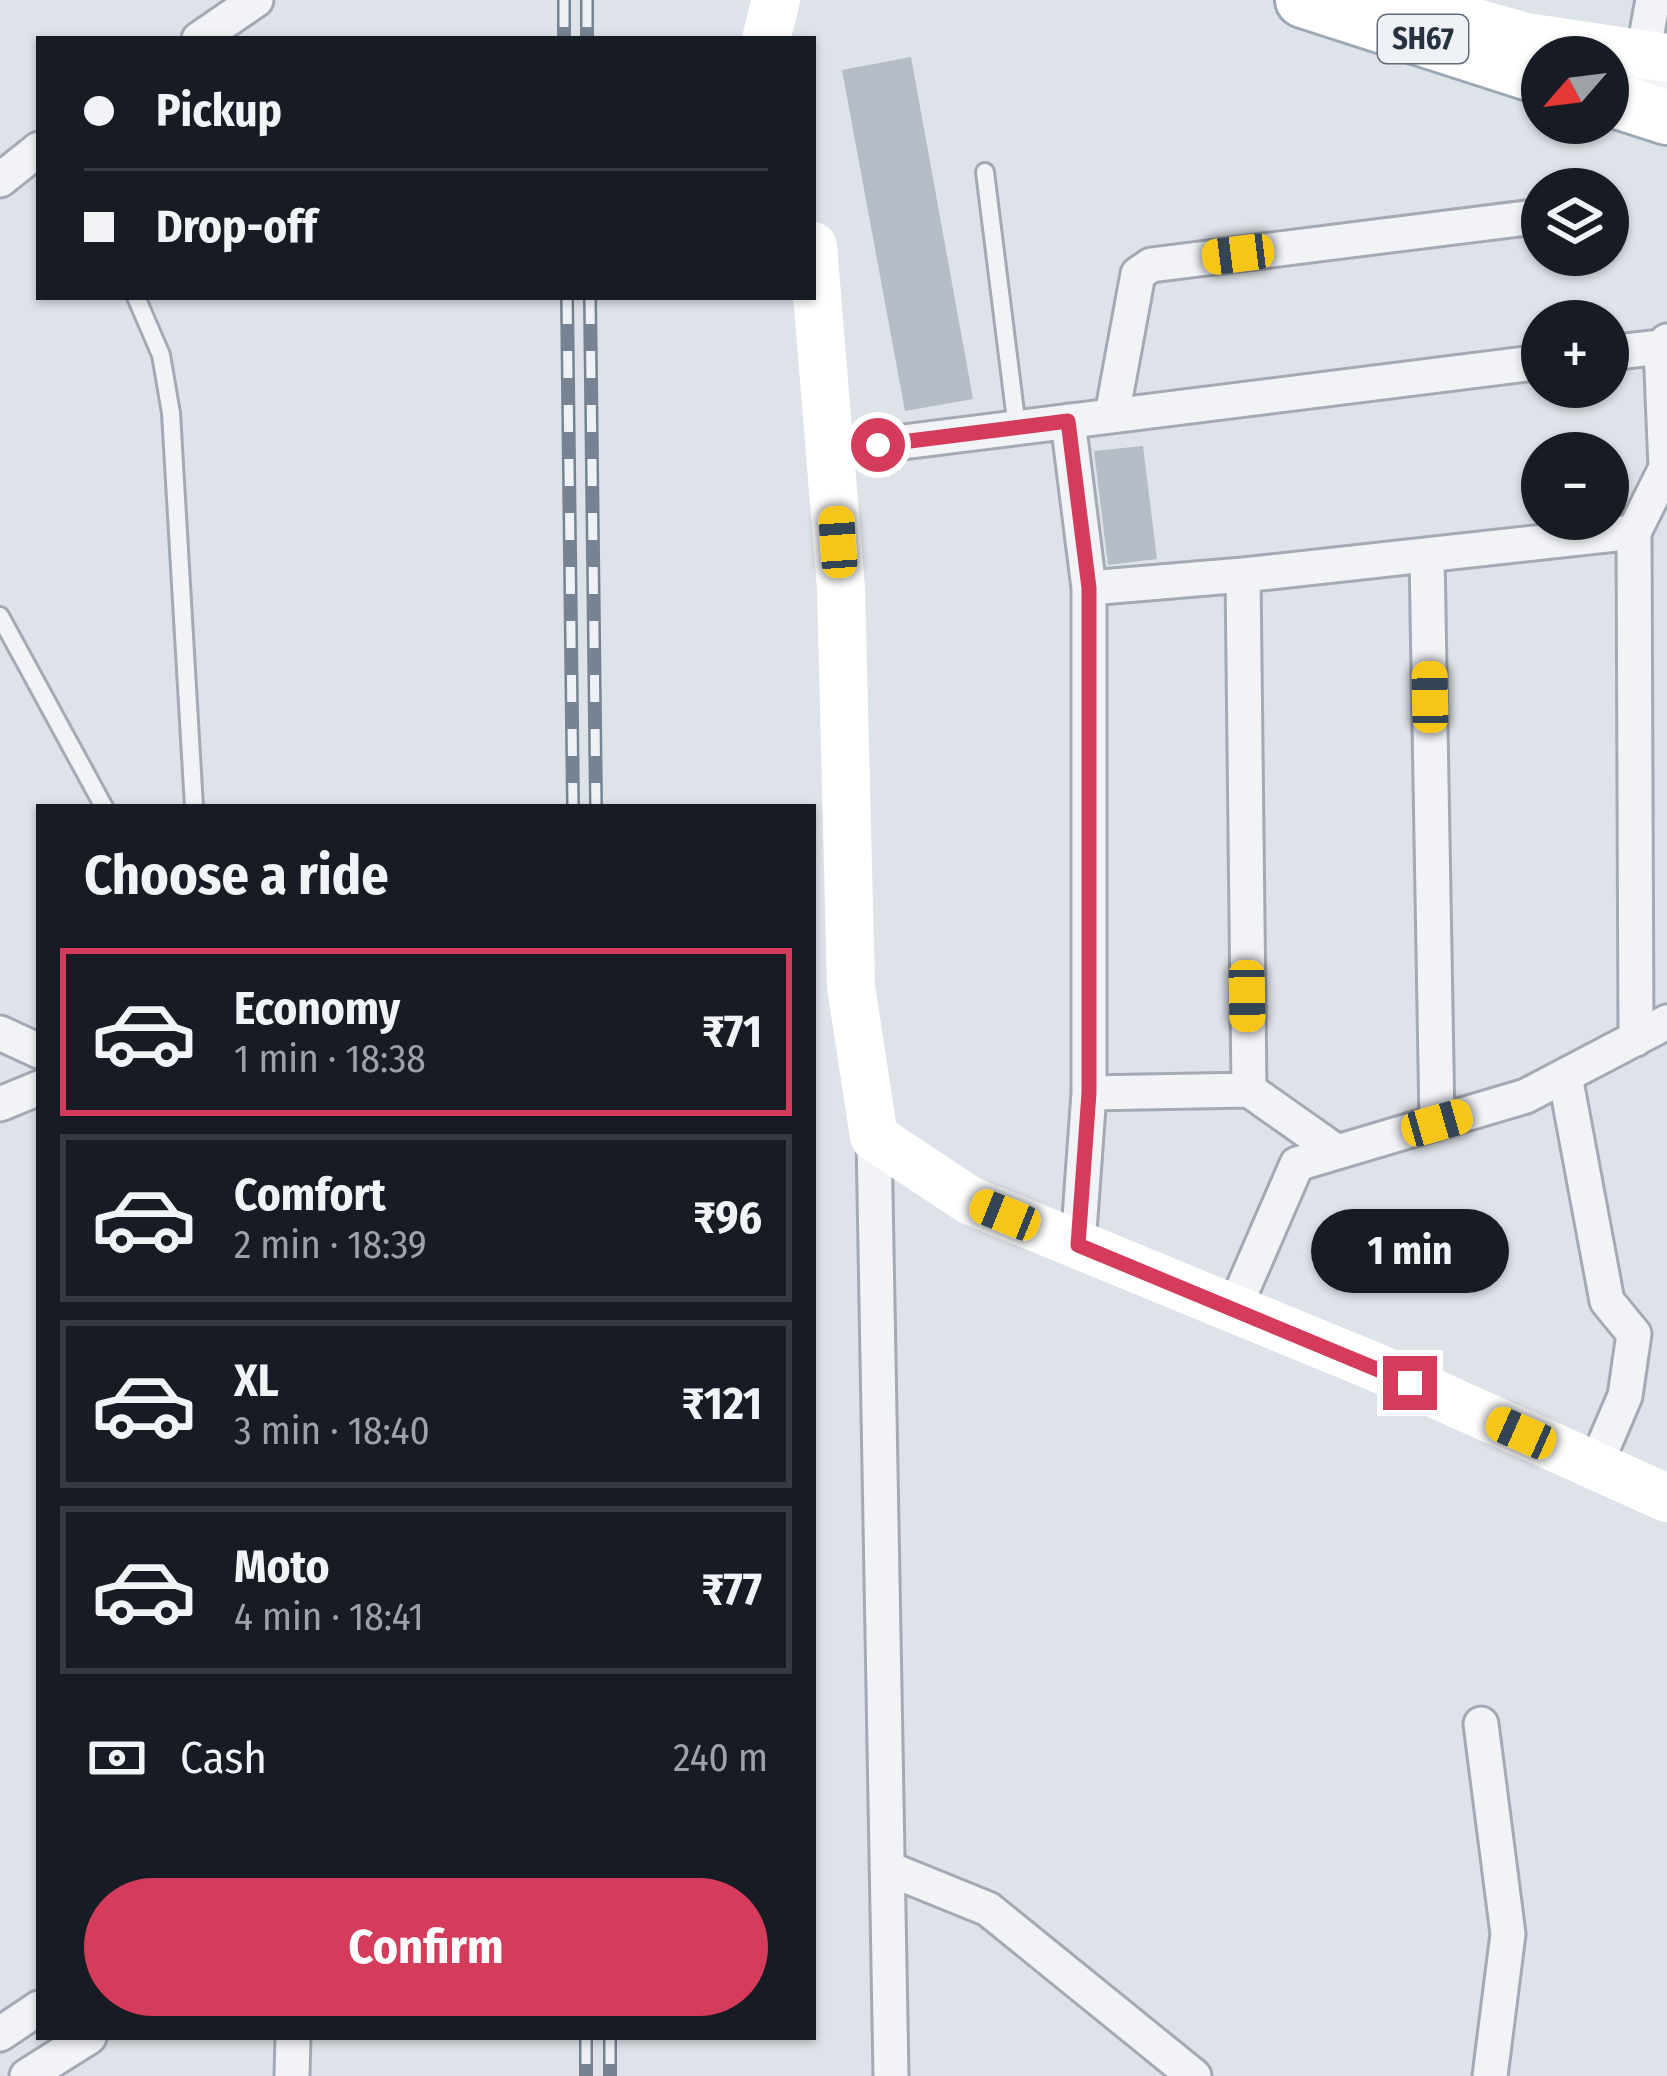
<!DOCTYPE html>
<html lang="en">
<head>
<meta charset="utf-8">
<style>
	:root { --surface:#171b24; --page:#242831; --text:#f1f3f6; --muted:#9ea1a6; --line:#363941; --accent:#d53c5b }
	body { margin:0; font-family:"Fira Sans Condensed",sans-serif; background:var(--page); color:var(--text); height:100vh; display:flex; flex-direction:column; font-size:45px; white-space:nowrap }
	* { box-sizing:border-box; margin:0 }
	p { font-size:39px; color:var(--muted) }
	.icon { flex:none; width:66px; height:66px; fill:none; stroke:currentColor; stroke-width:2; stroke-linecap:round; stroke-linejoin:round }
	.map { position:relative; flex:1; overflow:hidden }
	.details { position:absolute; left:36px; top:804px; width:780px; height:1236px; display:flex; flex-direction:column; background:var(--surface); border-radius:0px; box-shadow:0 3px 9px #0004 }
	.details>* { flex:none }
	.top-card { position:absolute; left:36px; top:36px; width:780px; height:264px; border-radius:0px; box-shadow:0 3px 9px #0004; display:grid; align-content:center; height:264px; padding:0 48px; background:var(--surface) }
	.needle { width:78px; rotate:242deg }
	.tools { position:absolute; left:1521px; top:36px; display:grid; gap:24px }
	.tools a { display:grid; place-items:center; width:108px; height:108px; border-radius:50%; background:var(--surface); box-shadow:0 3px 9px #0004; font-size:60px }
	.end { position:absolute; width:54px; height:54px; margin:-27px; border:15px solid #d53c5b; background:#fff; box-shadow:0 0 0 6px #fff }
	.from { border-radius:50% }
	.bubble { position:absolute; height:84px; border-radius:42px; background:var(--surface); box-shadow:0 3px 9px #0004; font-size:39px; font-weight:700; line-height:84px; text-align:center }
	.car { position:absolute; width:36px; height:72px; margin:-36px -18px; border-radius:15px; box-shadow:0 0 9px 3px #0007; background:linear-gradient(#f5c518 24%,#345 0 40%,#f5c518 0 76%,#345 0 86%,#f5c518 0) }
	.top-card b { display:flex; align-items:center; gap:42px; height:114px; font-size:45px }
	.top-card b+b { border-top:3px solid var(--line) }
	.top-card i { width:30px; height:30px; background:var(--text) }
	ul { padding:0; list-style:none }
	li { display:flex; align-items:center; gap:36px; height:168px; margin:0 24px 18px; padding:0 24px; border:6px solid var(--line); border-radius:0px }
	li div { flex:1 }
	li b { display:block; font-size:45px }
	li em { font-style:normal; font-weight:700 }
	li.on { border-color:var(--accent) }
	li>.icon { width:108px; height:108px; stroke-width:1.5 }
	h2 { padding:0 48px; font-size:54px; line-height:144px }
	.pay { display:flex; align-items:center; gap:30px; height:132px; padding:0 48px; font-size:45px }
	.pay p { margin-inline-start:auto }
	.action { display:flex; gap:24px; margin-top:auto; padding:24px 48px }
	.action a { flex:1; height:138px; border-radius:72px; background:var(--accent); color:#fff; font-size:48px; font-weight:700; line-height:138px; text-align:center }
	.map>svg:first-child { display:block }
	.building { fill:#b5bcc6 }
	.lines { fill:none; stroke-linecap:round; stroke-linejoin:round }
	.lane-casing { stroke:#a3aab3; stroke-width:22 }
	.street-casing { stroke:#a3aab3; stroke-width:39 }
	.primary-casing { stroke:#9da8b5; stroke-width:60 }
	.lane { stroke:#f1f3f7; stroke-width:16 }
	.street { stroke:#f1f3f7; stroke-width:33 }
	.secondary { stroke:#fff; stroke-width:48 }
	.primary { stroke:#fff; stroke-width:54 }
	.rail-casing { stroke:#778393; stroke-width:14 }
	.rail { stroke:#eef2f6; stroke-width:9; stroke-dasharray:27; stroke-linecap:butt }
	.route { stroke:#d53c5b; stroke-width:15 }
	.labels { text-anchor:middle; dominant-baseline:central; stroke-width:9; stroke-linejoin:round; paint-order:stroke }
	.shield { fill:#eef2f6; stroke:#636b77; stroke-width:3 }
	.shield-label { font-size:30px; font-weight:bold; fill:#273140 }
</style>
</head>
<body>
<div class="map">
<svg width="1667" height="2076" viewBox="0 0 1667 2076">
	<rect width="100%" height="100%" fill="#dee3e9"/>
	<path class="building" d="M911,57L973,399L905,411L842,70Z
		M1143,446L1157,559L1108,565L1094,451Z"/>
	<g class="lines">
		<g class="lane-casing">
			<path id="lane" d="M985,172L1017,428
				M136,297L161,355L171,413L194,807
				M0,616L104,807"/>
		</g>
		<g class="street-casing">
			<path id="street" d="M1653,0C1644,47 1637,74 1667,115
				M199,39L256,0
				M0,180L39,149
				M1608,353L1661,347L1667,341
				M1112,415L1138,274L1151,265L1542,216
				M1068,421L1089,588L1243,575L1634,532
				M831,451L1542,362
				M1427,555L1437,1122
				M1243,575L1249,1090L1337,1152
				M0,1033L39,1051
				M1636,1039L1634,532L1666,468L1661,347
				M1565,1076L1607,1301L1634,1334L1625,1396L1595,1466
				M1089,1093L1249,1090
				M0,1104L39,1088
				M874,1137L891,2076
				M1078,1245L1089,1093V588
				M1234,1309L1297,1164L1526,1096L1667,1022
				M1481,1724L1508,1934L1490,2076
				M887,1868L988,1909L1194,2076
				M0,2034L39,2008
				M27,2076L89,2037
				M292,2076L293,2037"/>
		</g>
		<g class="primary-casing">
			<path id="primary" d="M1303,0L1542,77
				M1608,98L1667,117"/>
		</g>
		<use href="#lane" class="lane"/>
		<use href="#street" class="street"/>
		<path class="secondary" d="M1394,0L1526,37L1667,58
			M766,39L776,0
			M813,246L841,588L851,986L874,1137L969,1200L1373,1366L1667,1498"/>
		<use href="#primary" class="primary"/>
		<g class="rail-casing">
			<path id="rail" d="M564,0V39
				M587,0V39
				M567,297L573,807
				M590,297L596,807
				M586,2037V2076
				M610,2037V2076"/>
		</g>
		<use href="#rail" class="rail"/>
	</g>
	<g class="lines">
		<path class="route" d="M878,445L1068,421L1089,588V1093L1078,1245L1410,1383"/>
	</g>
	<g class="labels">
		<rect class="shield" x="1378" y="15" width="90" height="48" rx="9"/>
		<g class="shield-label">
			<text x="1423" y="39">SH67</text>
		</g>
	</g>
</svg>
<div class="tools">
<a><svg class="needle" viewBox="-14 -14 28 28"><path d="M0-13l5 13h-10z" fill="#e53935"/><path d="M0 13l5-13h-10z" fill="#9ea1a6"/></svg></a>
<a><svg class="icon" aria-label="layers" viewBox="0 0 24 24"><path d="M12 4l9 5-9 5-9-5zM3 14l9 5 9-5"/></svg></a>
<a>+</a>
<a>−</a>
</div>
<i class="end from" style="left:878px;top:445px"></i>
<i class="end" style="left:1410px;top:1383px"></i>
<div class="bubble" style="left:1311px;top:1209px;width:198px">1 min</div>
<i class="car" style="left:1238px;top:254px;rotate:263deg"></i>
<i class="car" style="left:838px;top:542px;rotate:356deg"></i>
<i class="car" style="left:1430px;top:697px;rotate:359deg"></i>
<i class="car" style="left:1247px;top:996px;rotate:179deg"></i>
<i class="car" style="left:1437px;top:1123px;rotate:74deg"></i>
<i class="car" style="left:1005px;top:1215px;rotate:292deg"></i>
<i class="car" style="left:1521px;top:1433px;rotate:294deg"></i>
<div class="top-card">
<b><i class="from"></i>Pickup</b>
<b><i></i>Drop-off</b>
</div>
<section class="details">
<h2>Choose a ride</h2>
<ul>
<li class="on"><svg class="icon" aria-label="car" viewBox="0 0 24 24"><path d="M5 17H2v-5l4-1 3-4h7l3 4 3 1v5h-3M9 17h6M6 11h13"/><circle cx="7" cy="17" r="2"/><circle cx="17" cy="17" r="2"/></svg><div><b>Economy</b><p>1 min · 18:38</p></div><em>₹71</em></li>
<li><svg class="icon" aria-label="car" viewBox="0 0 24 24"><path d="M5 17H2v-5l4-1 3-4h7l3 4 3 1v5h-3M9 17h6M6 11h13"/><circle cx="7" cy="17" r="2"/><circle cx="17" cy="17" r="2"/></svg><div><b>Comfort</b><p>2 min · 18:39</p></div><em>₹96</em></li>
<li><svg class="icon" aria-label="car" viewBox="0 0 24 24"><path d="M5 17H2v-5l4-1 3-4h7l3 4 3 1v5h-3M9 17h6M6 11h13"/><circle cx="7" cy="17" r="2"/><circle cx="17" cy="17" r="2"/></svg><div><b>XL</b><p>3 min · 18:40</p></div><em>₹121</em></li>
<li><svg class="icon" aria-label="car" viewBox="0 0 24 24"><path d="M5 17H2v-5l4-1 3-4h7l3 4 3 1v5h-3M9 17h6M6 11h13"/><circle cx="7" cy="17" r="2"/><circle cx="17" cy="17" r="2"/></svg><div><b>Moto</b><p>4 min · 18:41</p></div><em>₹77</em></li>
</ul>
<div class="pay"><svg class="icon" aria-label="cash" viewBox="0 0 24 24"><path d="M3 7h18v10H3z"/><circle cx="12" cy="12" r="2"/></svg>Cash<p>240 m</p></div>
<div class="action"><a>Confirm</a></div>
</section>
</div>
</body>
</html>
